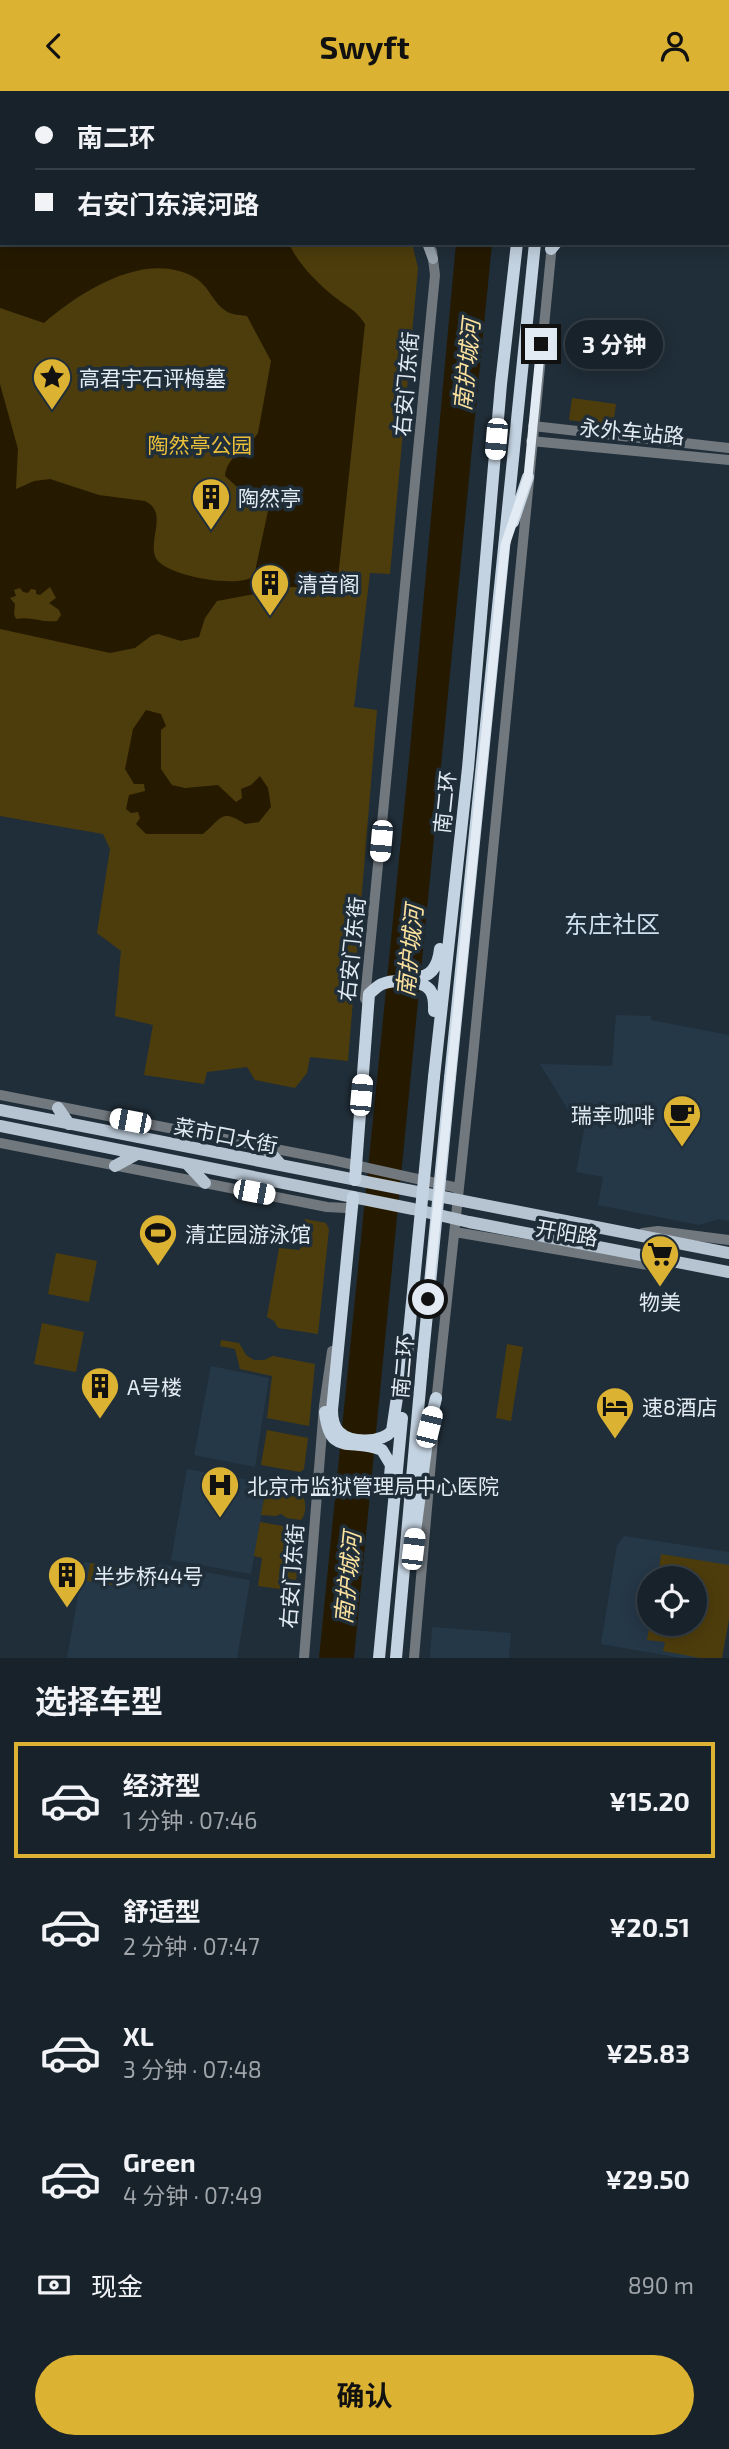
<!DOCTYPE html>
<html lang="zh">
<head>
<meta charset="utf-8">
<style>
	:root { --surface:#18222b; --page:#252f37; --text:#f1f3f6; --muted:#9fa4a9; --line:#363f47; --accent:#dcb233 }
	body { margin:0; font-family:"Exo 2","Noto Sans SC",sans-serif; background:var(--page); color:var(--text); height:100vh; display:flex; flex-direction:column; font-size:26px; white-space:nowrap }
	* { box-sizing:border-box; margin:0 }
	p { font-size:23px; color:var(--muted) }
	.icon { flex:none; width:38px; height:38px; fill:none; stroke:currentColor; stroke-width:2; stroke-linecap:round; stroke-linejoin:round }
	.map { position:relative; height:1567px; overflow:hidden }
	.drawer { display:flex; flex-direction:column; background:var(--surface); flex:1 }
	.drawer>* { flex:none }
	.guide { position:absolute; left:0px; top:0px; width:730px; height:154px; box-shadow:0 4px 18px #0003,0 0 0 2px var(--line); display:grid; align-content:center; height:154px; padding:0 35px; background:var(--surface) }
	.buttons { position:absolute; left:637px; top:1475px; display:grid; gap:14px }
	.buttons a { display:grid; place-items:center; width:70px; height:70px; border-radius:50%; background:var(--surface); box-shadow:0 4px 18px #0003,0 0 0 2px var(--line); font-size:35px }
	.end { position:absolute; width:32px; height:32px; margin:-16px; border:9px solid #e2ebf3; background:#111; box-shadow:0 0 0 4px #111 }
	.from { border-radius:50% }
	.bubble { position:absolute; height:49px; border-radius:24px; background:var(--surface); box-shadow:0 4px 18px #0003,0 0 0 2px var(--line); font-size:23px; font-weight:700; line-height:49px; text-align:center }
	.car { position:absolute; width:21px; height:42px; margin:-21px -10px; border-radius:9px; box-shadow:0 0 5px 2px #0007; background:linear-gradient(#fff 24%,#345 0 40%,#fff 0 76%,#345 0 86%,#fff 0) }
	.guide b { display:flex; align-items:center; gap:24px; height:66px; font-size:26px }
	.guide b+b { border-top:2px solid var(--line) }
	.guide i { width:18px; height:18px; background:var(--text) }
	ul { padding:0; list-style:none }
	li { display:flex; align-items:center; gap:21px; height:116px; margin:0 14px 10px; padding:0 21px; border:4px solid transparent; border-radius:0px }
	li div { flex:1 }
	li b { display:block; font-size:26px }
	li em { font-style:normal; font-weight:700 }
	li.current { border-color:var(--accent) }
	li>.icon { width:63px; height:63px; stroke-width:1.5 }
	h2 { padding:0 35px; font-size:32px; line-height:84px }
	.pay { display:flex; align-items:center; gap:18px; height:77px; padding:0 35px; font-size:26px }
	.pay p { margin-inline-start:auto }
	.cta { display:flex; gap:14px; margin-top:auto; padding:14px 35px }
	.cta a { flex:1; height:80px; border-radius:42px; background:var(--accent); color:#111; font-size:28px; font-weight:700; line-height:80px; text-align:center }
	header { display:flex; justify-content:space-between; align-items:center; height:91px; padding:0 35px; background:var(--accent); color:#111; font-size:32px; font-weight:700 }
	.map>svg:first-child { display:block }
	.built { fill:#253848; fill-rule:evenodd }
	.green { fill:#4e3d0c }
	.water { fill:#251a00; fill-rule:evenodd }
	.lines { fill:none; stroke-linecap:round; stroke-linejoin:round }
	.tertiary { stroke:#71787e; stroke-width:10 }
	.secondary { stroke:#98a3ad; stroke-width:10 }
	.primary { stroke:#b6c4d1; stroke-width:12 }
	.trunk { stroke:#c4d3e1; stroke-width:12 }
	.trunk-bridge { stroke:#c4d3e1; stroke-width:12 }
	.route { stroke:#e2ebf3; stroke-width:9 }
	.labels { text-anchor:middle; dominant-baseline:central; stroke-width:7; stroke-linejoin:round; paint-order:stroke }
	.poi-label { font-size:21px; fill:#e2ebf3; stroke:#202e39; text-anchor:start }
	.street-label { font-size:21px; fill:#e2ebf3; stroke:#202e39 }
	.park-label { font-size:21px; fill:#ecbf3a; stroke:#202e39 }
	.water-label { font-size:23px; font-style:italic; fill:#fbe19d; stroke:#202e39 }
	.quarter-label { font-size:24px; fill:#cfe0ef; stroke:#202e39 }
</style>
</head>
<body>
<header><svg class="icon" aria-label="back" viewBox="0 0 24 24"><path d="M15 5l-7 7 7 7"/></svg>Swyft<svg class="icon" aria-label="person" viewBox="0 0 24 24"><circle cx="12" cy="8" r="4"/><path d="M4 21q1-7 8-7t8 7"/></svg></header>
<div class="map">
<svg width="729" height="1567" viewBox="0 0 729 1567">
	<rect width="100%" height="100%" fill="#202e39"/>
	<path class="built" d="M616,924L651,925V929L729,944V1130L719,1128L699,1134L598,1114L603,1086L576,1081L586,1029L573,1027L540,973L612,975Z
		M211,1275L269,1287L255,1376L194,1364Z
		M187,1378L267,1392L251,1483L171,1469Z
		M624,1445L729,1461V1528L722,1567H681L601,1553L617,1454ZM649,1488H695V1533H649Z
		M84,1471L157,1483L159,1473L250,1489L237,1567H67Z
		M432,1536L511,1542L509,1567H430Z"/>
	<path class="green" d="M0,0H413L2,2V152H412L418,177L390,483L370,482L354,616L377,619L348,970L310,966L307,982L295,997L255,989L247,976L207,981L204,993L144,984L153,934L115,925L121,860L97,842L110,758L103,743L0,725Z
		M572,307L616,313L613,335L569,329Z
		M305,1128L326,1132L329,1138L318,1243L278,1237L274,1230L267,1226L279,1157L300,1159Z
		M56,1162L97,1170L89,1211L48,1203Z
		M42,1232L84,1241L76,1281L34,1273Z
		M221,1249L239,1252L246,1264L254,1269H264L273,1265L315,1273L309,1335L267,1327L272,1285L240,1278L235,1258L220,1255Z
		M507,1253L523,1256L511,1330L496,1327Z
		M267,1339L308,1347L304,1378L300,1381L261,1374Z
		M266,1397L302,1403C306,1410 307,1422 301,1429L287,1427L281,1423L276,1425L261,1424Z
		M260,1431L294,1437L296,1461L299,1464L295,1500L258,1495L262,1467L254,1465Z
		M661,1463L729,1474V1528L722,1567H700L663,1560L665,1551L647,1549L650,1533H695V1488L658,1487Z
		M90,1472L121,1477L118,1495L87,1490Z"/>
	<path class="water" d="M0,0H66L2,2V152H289C297,172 319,194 336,207C349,217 356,219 365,233L338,487L330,498L292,496L217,510L205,527L199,546L181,550L158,543L151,545L135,557L110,562L0,538V293L18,358L16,398L34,390L50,388L99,404L145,410C168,421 149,446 155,465C161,485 239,498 254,485L268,420L261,405L236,395L225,385C227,364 248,358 258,342L271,270L247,225C241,224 231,224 226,220C214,213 209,196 197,188C148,157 81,200 44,232L0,217ZM50,496L56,507L49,512L59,519L61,524L57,530C43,532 31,525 16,528L14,523L15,513L10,507L16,505L14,499L20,497L23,501L28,502L31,498L36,499V503L40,504Z
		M456,152H492L354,1567H319L409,669Z
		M146,619L161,623L166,635L161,639V678L172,694L185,697L218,694L236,711L242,707L241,698L251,694L260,685L268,697L271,716L259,731L245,733C221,717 222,727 203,743H146L136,733L140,727L138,721L131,722L126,718L129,704L145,700L144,693H134L125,678L133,638Z"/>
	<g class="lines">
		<path class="tertiary" d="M436,2V0
			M533,335L729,357
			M531,350L729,369
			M365,908L435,184L432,160
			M0,1004L332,1069L458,1097
			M0,1052L327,1116L346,1117
			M455,1141L648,1174L668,1171
			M643,1142L658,1140L729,1149
			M436,1312L472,975L552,153
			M304,1567L324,1315L332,1260
			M414,1567L433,1348"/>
		<path class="secondary" d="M425,2V0
			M427,152L433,168"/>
		<path class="primary" d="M58,1017L69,1033
			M0,1019L729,1162
			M0,1035L413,1118L469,1131L729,1181
			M265,1056L281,1074
			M188,1074L205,1092
			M115,1075L137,1063"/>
		<path class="trunk" d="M453,2L454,0
			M533,2L534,0
			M550,2L551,0
			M602,2V0
			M551,158L556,152
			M513,431L528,386
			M410,886C430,888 438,877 440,858
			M434,986L468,677L501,293L517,152
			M450,987L535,152
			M355,1089L369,903C374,899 377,895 382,893C394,888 422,889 430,899C435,906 434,913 434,920
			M353,1106L332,1319C332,1326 333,1335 339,1341C351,1353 381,1352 392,1340L400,1286L407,1262
			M325,1321C330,1367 351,1346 382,1359L391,1374L390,1385
			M414,1448L429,1336L436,1307
			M379,1567L402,1327
			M396,1567L423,1264"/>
		<path class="trunk-bridge" d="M407,1262L434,986
			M423,1264L450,987"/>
	</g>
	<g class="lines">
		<path class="route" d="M428,1208L505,454L528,386L541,253"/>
	</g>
	<defs>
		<g id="sight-pin" transform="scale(2.0125)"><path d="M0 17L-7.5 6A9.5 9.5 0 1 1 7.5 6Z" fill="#dcb233" stroke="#202e39"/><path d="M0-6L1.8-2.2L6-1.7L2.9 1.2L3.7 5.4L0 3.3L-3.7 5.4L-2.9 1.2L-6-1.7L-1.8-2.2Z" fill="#111"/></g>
		<g id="building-pin" transform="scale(2.0125)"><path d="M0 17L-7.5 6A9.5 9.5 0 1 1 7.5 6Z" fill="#dcb233" stroke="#202e39"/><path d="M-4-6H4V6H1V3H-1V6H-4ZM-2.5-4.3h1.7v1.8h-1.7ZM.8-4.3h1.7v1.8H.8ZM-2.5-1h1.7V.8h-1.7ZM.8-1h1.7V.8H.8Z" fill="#111"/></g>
		<g id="cafe-pin" transform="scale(2.0125)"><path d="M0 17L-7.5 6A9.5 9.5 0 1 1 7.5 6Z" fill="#dcb233" stroke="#202e39"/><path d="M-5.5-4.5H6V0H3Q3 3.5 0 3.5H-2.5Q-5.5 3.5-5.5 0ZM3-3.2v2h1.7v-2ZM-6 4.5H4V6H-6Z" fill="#111"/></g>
		<g id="stadium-pin" transform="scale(2.0125)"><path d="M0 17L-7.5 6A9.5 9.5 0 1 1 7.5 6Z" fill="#dcb233" stroke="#202e39"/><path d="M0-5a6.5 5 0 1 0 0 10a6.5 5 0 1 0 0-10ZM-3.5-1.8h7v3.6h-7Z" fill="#111"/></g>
		<g id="supermarket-pin" transform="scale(2.0125)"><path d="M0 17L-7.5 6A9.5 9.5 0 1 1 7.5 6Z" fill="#dcb233" stroke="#202e39"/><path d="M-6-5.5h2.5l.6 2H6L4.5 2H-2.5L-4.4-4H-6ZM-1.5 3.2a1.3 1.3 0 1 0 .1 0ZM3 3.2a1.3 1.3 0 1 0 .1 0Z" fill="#111"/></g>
		<g id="hotel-pin" transform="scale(2.0125)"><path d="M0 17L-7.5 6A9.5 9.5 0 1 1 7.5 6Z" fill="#dcb233" stroke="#202e39"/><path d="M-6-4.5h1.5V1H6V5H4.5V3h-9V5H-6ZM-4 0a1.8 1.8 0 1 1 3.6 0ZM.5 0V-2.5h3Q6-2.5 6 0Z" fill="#111"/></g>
		<g id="hospital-pin" transform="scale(2.0125)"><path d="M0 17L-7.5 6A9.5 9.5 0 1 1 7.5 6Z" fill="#dcb233" stroke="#202e39"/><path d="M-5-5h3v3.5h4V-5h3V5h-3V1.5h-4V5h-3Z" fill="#111"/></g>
	</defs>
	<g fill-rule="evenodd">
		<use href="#sight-pin" x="52" y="286"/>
		<use href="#building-pin" x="211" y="406"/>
		<use href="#building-pin" x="270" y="492"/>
		<use href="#cafe-pin" x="682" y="1023"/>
		<use href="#stadium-pin" x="158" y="1142"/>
		<use href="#supermarket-pin" x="660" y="1163"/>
		<use href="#building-pin" x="100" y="1295"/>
		<use href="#hotel-pin" x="615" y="1315"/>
		<use href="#hospital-pin" x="220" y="1394"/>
		<use href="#building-pin" x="67" y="1484"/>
	</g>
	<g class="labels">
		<g class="poi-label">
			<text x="79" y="286">高君宇石评梅墓</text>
			<text x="238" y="406">陶然亭</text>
			<text x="297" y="492">清音阁</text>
			<text x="655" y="1023" text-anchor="end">瑞幸咖啡</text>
			<text x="185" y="1142">清芷园游泳馆</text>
			<text x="660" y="1210" text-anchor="middle">物美</text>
			<text x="127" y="1295">A号楼</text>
			<text x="642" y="1315">速8酒店</text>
			<text x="247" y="1394">北京市监狱管理局中心医院</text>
			<text x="94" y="1484">半步桥44号</text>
		</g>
		<g class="street-label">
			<text transform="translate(405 293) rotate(-85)">右安门东街</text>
			<text transform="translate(632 340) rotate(5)">永外车站路</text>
			<text transform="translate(444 711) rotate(-84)">南二环</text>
			<text transform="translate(351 858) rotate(-84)">右安门东街</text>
			<text transform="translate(226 1044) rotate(11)">菜市口大街</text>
			<text transform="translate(567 1141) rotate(10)">开阳路</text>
			<text transform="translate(402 1276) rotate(-85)">南二环</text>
			<text transform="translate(291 1485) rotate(-86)">右安门东街</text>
		</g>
		<g class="park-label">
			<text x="200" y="353">陶然亭公园</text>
		</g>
		<g class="water-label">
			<text transform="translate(466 274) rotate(-84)">南护城河</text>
			<text transform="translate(409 860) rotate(-84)">南护城河</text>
			<text transform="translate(347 1487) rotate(-84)">南护城河</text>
		</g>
		<g class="quarter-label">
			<text x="612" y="832">东庄社区</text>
		</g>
	</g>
</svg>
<div class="buttons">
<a><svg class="icon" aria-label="locate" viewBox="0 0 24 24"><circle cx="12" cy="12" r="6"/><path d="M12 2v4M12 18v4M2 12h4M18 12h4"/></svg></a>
</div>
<i class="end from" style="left:428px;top:1208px"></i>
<i class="end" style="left:541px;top:253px"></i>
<div class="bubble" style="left:565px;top:229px;width:98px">3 分钟</div>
<i class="car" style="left:496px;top:348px;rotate:185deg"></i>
<i class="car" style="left:381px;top:750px;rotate:185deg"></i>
<i class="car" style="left:361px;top:1004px;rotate:5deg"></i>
<i class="car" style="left:130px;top:1030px;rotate:281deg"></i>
<i class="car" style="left:254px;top:1101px;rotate:101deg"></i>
<i class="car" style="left:429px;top:1336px;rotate:14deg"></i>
<i class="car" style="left:413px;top:1458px;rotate:7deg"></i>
<div class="guide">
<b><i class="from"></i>南二环</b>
<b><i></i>右安门东滨河路</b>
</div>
</div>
<section class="drawer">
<h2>选择车型</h2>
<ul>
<li class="current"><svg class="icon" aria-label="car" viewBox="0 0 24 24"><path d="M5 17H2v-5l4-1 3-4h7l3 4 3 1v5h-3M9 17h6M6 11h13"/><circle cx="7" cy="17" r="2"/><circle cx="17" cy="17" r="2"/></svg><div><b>经济型</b><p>1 分钟 · 07:46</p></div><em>¥15.20</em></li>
<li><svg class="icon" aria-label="car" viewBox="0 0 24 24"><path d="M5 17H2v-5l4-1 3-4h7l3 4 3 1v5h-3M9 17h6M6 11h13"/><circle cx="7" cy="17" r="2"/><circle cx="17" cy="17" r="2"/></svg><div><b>舒适型</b><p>2 分钟 · 07:47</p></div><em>¥20.51</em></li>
<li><svg class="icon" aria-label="car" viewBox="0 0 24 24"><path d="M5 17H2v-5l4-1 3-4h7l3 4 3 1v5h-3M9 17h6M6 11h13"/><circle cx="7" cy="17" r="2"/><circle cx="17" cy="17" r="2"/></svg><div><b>XL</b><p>3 分钟 · 07:48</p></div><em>¥25.83</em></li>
<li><svg class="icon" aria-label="car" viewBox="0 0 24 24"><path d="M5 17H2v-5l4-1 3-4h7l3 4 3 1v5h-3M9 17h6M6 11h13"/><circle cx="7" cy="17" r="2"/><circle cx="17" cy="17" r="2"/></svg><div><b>Green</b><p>4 分钟 · 07:49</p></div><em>¥29.50</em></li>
</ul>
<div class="pay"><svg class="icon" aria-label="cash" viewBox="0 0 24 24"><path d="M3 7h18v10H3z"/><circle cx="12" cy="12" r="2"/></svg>现金<p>890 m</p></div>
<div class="cta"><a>确认</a></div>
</section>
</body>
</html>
